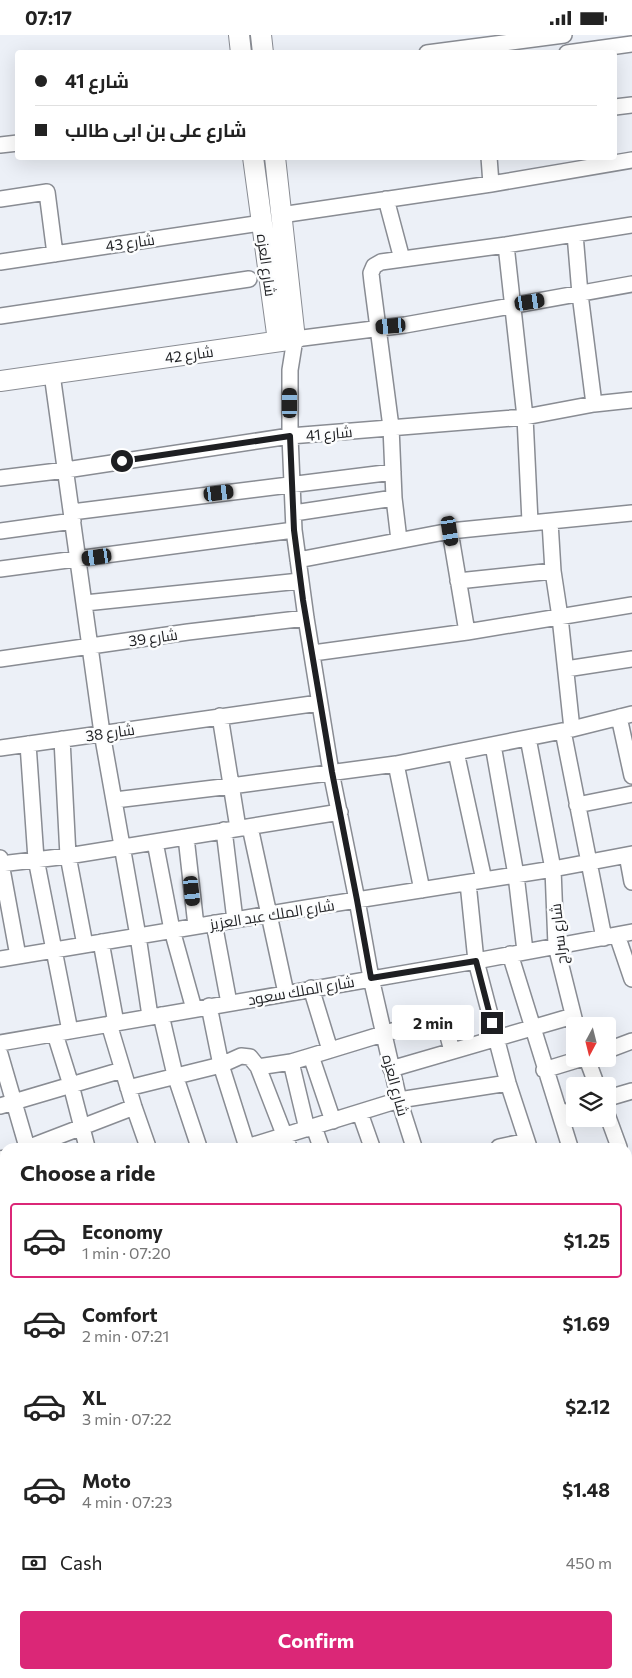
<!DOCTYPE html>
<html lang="en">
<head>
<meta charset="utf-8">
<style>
	:root { --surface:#fff; --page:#f6f6f6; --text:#222; --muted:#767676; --line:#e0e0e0; --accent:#db2777 }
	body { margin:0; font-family:Commissioner,Cairo,sans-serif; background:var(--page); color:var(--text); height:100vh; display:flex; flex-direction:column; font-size:19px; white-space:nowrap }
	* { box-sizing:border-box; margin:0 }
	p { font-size:16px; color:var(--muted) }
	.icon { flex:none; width:28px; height:28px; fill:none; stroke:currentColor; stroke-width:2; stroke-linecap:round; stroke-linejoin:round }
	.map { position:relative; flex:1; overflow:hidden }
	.panel { position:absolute; left:0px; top:1108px; width:632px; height:536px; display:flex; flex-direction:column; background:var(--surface); border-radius:15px 15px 0 0; box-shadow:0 5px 20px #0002 }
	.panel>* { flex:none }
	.hud { position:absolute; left:15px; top:15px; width:602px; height:110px; border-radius:5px; box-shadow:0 5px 20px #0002; display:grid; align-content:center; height:110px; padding:0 20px; background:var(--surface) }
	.needle { width:32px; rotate:187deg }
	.tools { position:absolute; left:566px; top:982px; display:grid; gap:10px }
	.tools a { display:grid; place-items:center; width:50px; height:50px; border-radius:5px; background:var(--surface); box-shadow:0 5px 20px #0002; font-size:25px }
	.end { position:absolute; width:22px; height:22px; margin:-11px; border:6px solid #1e1f22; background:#fff; box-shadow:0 0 0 2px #fff }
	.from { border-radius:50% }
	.bubble { position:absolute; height:35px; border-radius:5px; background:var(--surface); box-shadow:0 5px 20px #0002; font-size:16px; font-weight:700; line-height:35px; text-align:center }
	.car { position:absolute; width:15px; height:30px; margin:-15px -8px; border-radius:6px; box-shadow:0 0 4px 1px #0007; background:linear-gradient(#222 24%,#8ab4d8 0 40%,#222 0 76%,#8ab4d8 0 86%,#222 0) }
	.hud b { display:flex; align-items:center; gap:18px; height:48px; font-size:19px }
	.hud b+b { border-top:1px solid var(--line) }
	.hud i { width:12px; height:12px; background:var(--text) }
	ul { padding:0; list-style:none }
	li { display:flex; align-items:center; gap:15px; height:75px; margin:0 10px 8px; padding:0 10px; border:2px solid transparent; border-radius:5px }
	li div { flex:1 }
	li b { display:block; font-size:19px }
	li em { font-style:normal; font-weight:700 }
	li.selected { border-color:var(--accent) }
	li>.icon { width:45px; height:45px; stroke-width:1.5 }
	h2 { padding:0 20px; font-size:22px; line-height:60px }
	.pay { display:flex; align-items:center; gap:12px; height:55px; padding:0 20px; font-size:19px }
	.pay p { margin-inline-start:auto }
	.primary-button { display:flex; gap:10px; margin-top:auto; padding:10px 20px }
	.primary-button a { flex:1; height:58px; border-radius:5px; background:var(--accent); color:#fff; font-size:20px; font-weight:700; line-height:58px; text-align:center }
	.status { display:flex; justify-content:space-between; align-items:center; height:35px; padding:0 25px; background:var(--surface); direction:ltr }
	.status svg { height:14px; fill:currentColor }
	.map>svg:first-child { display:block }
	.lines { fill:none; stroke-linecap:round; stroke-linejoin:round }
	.minor-casing { stroke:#898c93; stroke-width:18 }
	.major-casing { stroke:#898c93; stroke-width:22 }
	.minor { stroke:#fff; stroke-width:15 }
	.major { stroke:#fff; stroke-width:20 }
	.route { stroke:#1e1f22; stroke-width:6 }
	.labels { text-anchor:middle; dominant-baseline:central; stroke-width:5; stroke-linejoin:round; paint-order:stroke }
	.street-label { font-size:15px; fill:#1e1f22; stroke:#fcfdfe }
</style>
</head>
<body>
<div class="status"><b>07:17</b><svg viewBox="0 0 49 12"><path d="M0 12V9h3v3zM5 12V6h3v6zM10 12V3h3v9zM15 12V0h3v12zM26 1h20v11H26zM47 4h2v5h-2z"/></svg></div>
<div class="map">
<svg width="632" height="1643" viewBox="0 0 632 1643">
	<rect width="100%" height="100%" fill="#ecf0f7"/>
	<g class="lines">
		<g class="minor-casing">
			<path id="minor" d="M427,18L564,0
				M567,18L632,9
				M615,72L632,70
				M0,110L18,108
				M489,122L491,149
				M0,164L47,157L55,219
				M386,164L402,224
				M281,180L491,149L632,125
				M575,199L580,259L594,369
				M506,210L525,382L530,487
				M0,227L261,188
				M0,281L249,244
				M52,339L102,698L138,901L150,981
				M0,443L66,435L290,401L525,382L594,369L632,365
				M72,477L393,437
				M294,478L394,463
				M550,487L553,536L560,582L572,694
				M0,496L73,486
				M450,496L467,597
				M399,505L394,463L391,392L372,247L371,238L374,231L381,227L506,210L632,190
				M298,525L450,496L632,478
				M0,534L294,495
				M458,546L553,536
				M85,568L300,546
				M313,618L467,597L632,570
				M0,624L188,597L306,583
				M566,634L632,624
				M220,681L238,793
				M619,682L632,741
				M563,696L604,903
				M528,703L553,834L556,911L576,991
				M62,704L68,821L85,910
				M28,709L36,824L70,996
				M493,710L516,840L525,916
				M0,713L319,668
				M456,717L484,845
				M396,729L422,855
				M115,765L231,751L396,729L572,694L632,679
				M577,770L632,759
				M250,792L286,958
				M224,795L235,885
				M186,802L196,891
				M155,807L172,895L194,974
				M627,820L632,847
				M0,823L18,921
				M0,829L68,821L340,777
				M468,848L476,926L508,1048L529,1112
				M214,888L229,968
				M617,900L632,944
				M101,907L116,988
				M510,919L570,1112
				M0,924L306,873L553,834L632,819
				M311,953L330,1015
				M209,971L221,1030L247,1112
				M161,980L175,1040L199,1112
				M109,989L134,1072L148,1112
				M55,999L71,1050L87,1112
				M0,1008L476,926L632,897
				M608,1015L632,1006
				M0,1019L27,1112
				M311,1021L333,1086
				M587,1024L597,1051
				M291,1027L307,1094
				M258,1032L291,1027L311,1021L435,983L444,986L452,1016
				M391,1034L573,981
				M544,1035L580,1024
				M128,1053L221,1030L241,1021L250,1022L258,1032L289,1112
				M608,1063L632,1056
				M0,1071L122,1035
				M360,1078L372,1112
				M560,1079L575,1074
				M608,1082L619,1112
				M314,1092L321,1112
				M30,1112L134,1072
				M247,1112L399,1065L508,1048
				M414,1112L399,1065L371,943L357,865L331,737L306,583L294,495L290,401V335L295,304L405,290L632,249
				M499,1112L527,1106
				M0,1124L5,1123
				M628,1138L632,1151
				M0,1189L5,1187
				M628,1208L632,1206
				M0,1227L5,1226
				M628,1260L632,1259
				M0,1289L5,1288
				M0,1323L5,1321
				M0,1334L5,1348
				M628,1390L632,1389
				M0,1391L5,1405
				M0,1442L5,1440
				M628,1505L632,1503
				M628,1561L632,1559
				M0,1571L5,1585
				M0,1609L5,1607
				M628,1624L632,1623
				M87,1639L89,1643
				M109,1639L111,1643
				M598,1639L599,1643
				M222,1643L234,1639
				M572,1643L585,1639"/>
		</g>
		<g class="major-casing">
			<path id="major" d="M239,0L241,18
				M261,0L263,18
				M253,122L278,306
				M0,346L295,304L275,122"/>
		</g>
		<use href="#minor" class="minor"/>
		<use href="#major" class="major"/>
	</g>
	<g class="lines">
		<path class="route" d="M122,426L290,401L294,495L303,565L332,737L357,865L371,943L476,926L492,988"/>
	</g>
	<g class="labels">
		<g class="street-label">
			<text transform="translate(130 207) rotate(-8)">شارع 43</text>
			<text transform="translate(267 230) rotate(82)">شارع العزه</text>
			<text transform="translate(189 319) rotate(-8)">شارع 42</text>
			<text transform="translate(329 398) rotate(-5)">شارع 41</text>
			<text transform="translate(153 602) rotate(-8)">شارع 39</text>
			<text transform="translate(110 697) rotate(-8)">شارع 38</text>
			<text transform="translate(272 879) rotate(-9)">شارع الملك عبد العزيز</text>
			<text transform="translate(558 899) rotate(-96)">شارع سراج</text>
			<text transform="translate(301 955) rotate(-10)">شارع الملك سعود</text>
			<text transform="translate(396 1050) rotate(75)">شارع العزه</text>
		</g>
	</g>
</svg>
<div class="tools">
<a><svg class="needle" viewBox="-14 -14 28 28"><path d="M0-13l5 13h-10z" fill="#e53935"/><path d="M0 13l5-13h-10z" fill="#767676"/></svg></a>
<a><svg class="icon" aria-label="layers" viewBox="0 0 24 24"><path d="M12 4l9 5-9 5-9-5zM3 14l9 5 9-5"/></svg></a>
</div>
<i class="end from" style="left:122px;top:426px"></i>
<i class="end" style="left:492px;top:988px"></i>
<div class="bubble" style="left:392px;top:970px;width:82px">2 min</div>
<i class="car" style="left:530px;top:267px;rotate:81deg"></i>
<i class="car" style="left:391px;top:291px;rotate:265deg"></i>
<i class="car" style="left:290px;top:368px;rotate:0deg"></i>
<i class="car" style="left:219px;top:458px;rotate:83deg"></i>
<i class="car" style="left:450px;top:496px;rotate:171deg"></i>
<i class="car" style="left:97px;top:522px;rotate:262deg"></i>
<i class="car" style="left:192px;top:856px;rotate:174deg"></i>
<div class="hud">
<b><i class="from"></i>شارع 41</b>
<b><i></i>شارع على بن ابى طالب</b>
</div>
<section class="panel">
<h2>Choose a ride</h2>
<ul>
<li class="selected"><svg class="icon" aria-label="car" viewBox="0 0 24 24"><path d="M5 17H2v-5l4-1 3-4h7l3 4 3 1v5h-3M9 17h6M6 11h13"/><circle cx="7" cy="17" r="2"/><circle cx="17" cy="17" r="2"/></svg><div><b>Economy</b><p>1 min · 07:20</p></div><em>$1.25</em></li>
<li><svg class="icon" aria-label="car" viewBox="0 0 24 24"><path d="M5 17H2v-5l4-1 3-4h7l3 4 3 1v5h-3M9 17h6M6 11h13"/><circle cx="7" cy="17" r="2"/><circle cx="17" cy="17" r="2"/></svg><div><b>Comfort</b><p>2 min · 07:21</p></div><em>$1.69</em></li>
<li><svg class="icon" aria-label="car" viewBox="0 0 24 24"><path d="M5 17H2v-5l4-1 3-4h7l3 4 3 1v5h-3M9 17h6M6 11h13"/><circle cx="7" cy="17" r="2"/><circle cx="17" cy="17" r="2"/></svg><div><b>XL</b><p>3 min · 07:22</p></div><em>$2.12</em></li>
<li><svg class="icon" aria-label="car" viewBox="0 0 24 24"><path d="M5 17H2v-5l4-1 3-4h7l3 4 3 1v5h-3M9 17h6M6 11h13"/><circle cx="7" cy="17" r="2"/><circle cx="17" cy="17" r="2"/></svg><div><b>Moto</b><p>4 min · 07:23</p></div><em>$1.48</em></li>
</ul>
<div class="pay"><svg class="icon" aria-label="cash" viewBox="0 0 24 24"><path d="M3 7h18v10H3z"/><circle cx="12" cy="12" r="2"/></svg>Cash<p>450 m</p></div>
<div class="primary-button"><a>Confirm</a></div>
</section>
</div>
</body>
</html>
